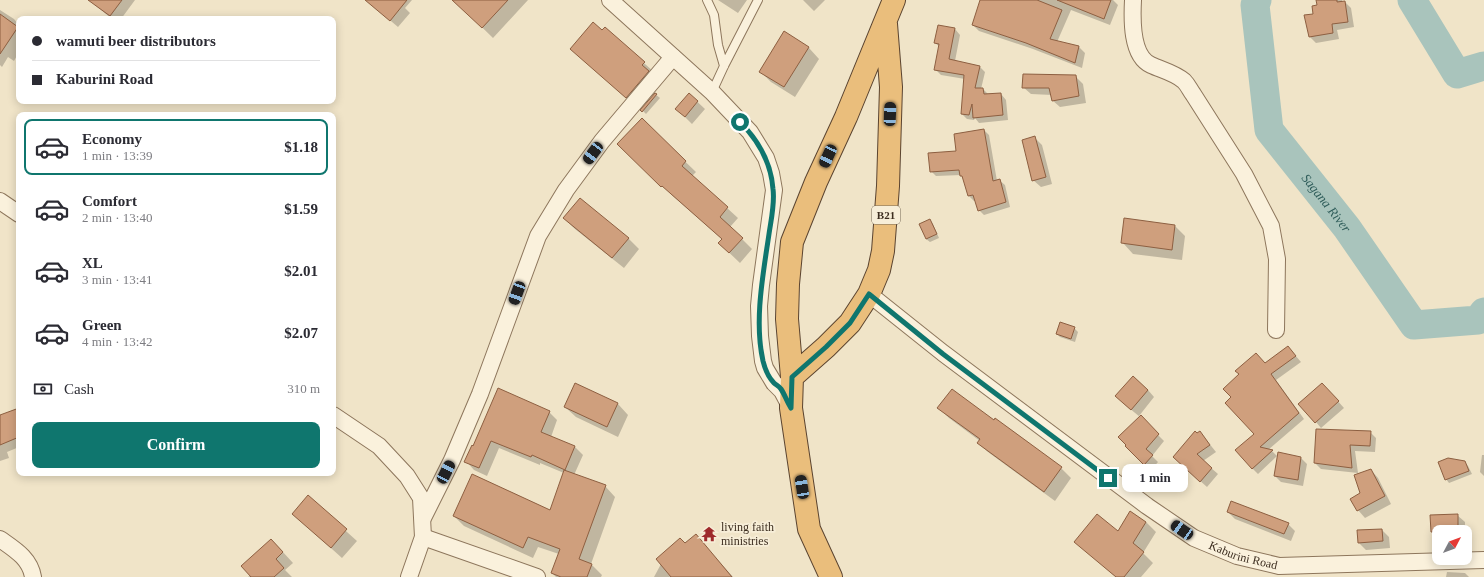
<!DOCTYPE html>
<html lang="en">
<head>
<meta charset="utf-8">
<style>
	:root { --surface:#fff; --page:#f7f7f7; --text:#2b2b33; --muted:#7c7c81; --line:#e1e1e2; --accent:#0f766e }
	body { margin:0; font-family:"Times New Roman",serif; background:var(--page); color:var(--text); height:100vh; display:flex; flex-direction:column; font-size:15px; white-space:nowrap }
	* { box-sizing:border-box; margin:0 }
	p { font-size:13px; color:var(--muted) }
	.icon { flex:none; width:22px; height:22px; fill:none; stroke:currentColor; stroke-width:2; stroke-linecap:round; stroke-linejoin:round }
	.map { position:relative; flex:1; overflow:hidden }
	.drawer { position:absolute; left:16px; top:112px; width:320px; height:364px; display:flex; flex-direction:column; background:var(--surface); border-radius:8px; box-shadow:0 2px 10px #0003 }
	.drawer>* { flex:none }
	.guide { position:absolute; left:16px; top:16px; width:320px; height:88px; border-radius:8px; box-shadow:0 2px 10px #0003; display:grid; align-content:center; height:88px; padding:0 16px; background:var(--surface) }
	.needle { width:26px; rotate:49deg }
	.controls { position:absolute; left:1432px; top:525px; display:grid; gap:8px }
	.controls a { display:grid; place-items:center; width:40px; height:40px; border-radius:8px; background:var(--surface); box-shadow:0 2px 10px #0003; font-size:20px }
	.end { position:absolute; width:18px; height:18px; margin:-9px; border:5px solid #0f766e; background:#fff; box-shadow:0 0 0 2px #fff }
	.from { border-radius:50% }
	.bubble { position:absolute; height:28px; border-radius:8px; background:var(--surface); box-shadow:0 2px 10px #0003; font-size:13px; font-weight:800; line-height:28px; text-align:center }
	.car { position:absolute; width:12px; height:24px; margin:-12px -6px; border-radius:5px; box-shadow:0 0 3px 1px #0007; background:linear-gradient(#222 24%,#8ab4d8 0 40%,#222 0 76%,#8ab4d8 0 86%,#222 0) }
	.guide b { display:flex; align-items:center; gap:14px; height:38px; font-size:15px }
	.guide b+b { border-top:1px solid var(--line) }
	.guide i { width:10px; height:10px; background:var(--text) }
	ul { padding:7px 0 0; list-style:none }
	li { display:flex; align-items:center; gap:12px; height:56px; margin:0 8px 6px; padding:0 8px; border:2px solid transparent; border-radius:8px }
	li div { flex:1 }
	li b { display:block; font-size:15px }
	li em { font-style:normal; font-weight:800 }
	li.selected { border-color:var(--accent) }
	li>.icon { width:36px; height:36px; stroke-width:1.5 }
	.pay { display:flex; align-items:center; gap:10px; height:44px; padding:0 16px; font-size:15px }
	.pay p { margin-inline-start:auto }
	.primary-button { display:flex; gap:8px; margin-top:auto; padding:8px 16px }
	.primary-button a { flex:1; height:46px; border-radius:8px; background:var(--accent); color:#fff; font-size:16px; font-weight:800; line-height:46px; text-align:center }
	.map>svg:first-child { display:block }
	.shadow { fill:#0003 }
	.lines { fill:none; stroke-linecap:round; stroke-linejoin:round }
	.river { stroke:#a9c4bc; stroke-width:29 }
	.building { fill:#cf9f7d; stroke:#8d5f41 }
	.service-casing { stroke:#8d765c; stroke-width:10 }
	.minor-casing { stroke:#8d765c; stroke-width:18 }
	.trunk-casing { stroke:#5b4430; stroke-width:24 }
	.service { stroke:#faf1dc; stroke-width:8 }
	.minor { stroke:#faf1dc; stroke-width:16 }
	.trunk { stroke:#eabe7c; stroke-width:22 }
	.route { stroke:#0f766e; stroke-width:5 }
	.labels { text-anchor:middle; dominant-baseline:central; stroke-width:3.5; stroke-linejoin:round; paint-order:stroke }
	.shield { fill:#f7eed8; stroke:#756857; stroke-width:1 }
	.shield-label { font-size:11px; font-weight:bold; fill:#3d2e20 }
	.poi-label { font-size:12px; fill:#3d2e20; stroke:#f7eed8; text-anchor:start }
	.street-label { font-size:12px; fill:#3d2e20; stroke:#f7eed8 }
	.water-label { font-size:13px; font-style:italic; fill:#2f5d5a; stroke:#f7eed8 }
</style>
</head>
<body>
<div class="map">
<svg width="1484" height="577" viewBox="0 0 1484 577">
	<rect width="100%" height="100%" fill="#f0e4c8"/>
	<path class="shadow" d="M89,0H135L121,19H112Z
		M366,0H412L405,8L410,13L398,27Z
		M454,0H528L493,38Z
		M718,0H747L738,13Z
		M803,0H825L814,11Z
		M981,0H1113L1118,5L1110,25L1071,10L1057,42L1079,47L1085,53L1082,68L1033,49L979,31L973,25Z
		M1317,0H1342V2H1345L1351,8L1354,27L1337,30L1339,39L1316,43L1310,37L1314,15L1318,6Z
		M0,10L14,19L19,25V52L14,61L8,57L2,67L0,65Z
		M939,26L955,29L960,35L955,61L979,66L985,72L981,89H983L988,94H1001L1006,100L1008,120L979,123L975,118L974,120L967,119L962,114L965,79L941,75L936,70L940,47L935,43Z
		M605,28L655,73L638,108L583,59Z
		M784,32L809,48L819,59L795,97L771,82L760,71Z
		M1075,76L1083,84L1086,103L1060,107L1052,100V95L1031,94L1023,87Z
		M655,94L660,98L646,114L642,110Z
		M689,94L705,109L692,124L677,109Z
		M642,120L696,172L692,176L738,218L730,227L752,249L740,263L719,243L722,239L673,196L619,144Z
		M984,130L989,135L997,181L999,180L1005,185L1010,207L984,215L979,210L976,201H974L969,196L964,179L961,175L936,176L931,171L957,152Z
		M1035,138L1042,145L1052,184L1041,187L1033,180Z
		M564,218L628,238L639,249L624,268L575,229Z
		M930,220L933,224L939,238L930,242L926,239Z
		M1175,226L1185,236L1182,260L1133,254L1123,243Z
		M1074,328L1078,332L1075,342L1060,337L1057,334Z
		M1288,347L1301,362L1276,380L1304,419L1268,450L1272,451L1277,456L1258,474L1252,468L1255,434L1265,364Z
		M1148,390L1154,397L1139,416L1164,441L1152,456L1158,462L1151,470L1126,446L1140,417L1123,403Z
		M1328,390L1344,408L1321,428L1316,422Z
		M618,404L628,415L618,437L576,417L565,407Z
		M939,408L994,421L995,420L1061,468L1071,478L1055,501L988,452L978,443L980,441L949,418Z
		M19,409V447L7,452L9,458L0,461V416Z
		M549,412L557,420L551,437L575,447L583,455L574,475L605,486L615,497L591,564L602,575L601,577H556L552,573L559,554L538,547L533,558L464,526L454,516L550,512L564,473L540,463V465L499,448L487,476L474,470L466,461L472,447Z
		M1200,432L1216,452L1203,461L1218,474L1207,487L1180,463L1197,434Z
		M1370,432L1376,438L1375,452L1355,451L1358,473L1321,469L1315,463Z
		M1482,455H1484V476L1480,472Z
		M1301,458L1307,464L1303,486L1281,482L1275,476Z
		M1464,462L1468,466L1472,474L1449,483L1446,479Z
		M1371,470L1378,478L1391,504L1365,518L1358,510L1361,494Z
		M308,497L357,541L342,558L293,514Z
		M1130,512L1146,522L1156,532L1143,553L1153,563L1141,577H1116L1076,542L1118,532Z
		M1228,512L1288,524L1295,531L1291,541L1235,519Z
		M1457,515L1465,522V532H1439V540L1432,533L1431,516Z
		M1382,530L1389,537L1390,548L1366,550L1359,543Z
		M696,536L733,577H654L661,564Z
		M282,551L293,563L285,570L292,577H248Z
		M1447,572L1465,573L1469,577H1446Z"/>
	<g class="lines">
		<g class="river">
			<path id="s1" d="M1257,0L1255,5L1269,130L1347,228L1414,325L1478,320L1484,312"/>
			<path d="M1412,0L1457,74L1484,66"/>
		</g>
	</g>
	<path class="building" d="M88,0H122L110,16Z
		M365,0H407L390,21Z
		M452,0H508L482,28Z
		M980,0H1037L1062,10L1050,39L1079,46L1075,63L1026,43L972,25Z
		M1057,0H1111L1104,19Z
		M1316,0H1337V2L1345,1L1348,22L1332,24L1333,33L1309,37L1304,15L1313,14L1312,6L1317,5Z
		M0,14L18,27L0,54Z
		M593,22L602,30L605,27L645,62L642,65L649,71L626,98L570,49Z
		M938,25L955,28L949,59L980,66L975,88H983L984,94L1001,93L1003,115L973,118L972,104L969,115L961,114L964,75L934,70L939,44L934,43Z
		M784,31L809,47L784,87L759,72Z
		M1023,74L1076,75L1079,96L1052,101L1049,88H1022Z
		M655,93L657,94L642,112L640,110Z
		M689,93L698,101L685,117L675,109Z
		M642,118L686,161L682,166L728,207L720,217L743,238L729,253L718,243L722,239L662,186L661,187L617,144Z
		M984,129L993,181L1000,179L1006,202L978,211L973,195L968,196L962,176H960L959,170L930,172L928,153L956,151L954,134Z
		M1035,136L1046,177L1032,181L1022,140Z
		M580,198L629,238L612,258L563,218Z
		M1124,218L1175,225L1172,250L1121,243Z
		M930,219L937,234L926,239L919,224Z
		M1060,322L1075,327L1071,339L1056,334Z
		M1288,346L1296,356L1271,374L1299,413L1260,447L1273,450L1252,469L1235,450L1254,434L1225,403L1231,397L1223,389L1239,374L1235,371L1256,353L1265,363Z
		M1133,376L1148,390L1131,410L1115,396Z
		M575,383L618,403L607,427L564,407Z
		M1322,383L1339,401L1315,423L1298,404Z
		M498,388L550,411L541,432L575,446L565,470L532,455L531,457L491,441L479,468L464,462L472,445L473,446Z
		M952,389L994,420L995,418L1062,467L1044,492L977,443L980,439L937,408Z
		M19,408V437L0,445V415Z
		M1141,415L1159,434L1146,449L1153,455L1144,465L1125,446L1126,445L1118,437Z
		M1316,429L1371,431L1370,446L1350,445L1352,468L1314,463Z
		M1195,431L1197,433L1200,431L1210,445L1197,454L1212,468L1200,482L1173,457Z
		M1278,452L1301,457L1298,480L1274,476Z
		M1448,458L1465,461L1469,471L1445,480L1438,462Z
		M1371,469L1385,496L1357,511L1350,499L1360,493L1354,475Z
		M564,470L606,485L579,559L592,564L587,577H561L551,573L560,549L528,537L523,548L453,516L472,474L550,510Z
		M308,495L347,529L331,548L292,514Z
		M1231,501L1289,523L1284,534L1227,512Z
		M1130,511L1146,522L1133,543L1144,552L1124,577H1116L1074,542L1097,514L1118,531Z
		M1458,514V532H1431L1430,515Z
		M1382,529L1383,541L1358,543L1357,530Z
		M696,534L732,577H671L656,559L680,538L685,543Z
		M271,539L283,552L276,559L284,568L274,577H251L241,566Z"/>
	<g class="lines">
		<g class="service-casing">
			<path id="service" d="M707,0L714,15L718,45L724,66
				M712,92L724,66L758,0"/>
		</g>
		<g class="minor-casing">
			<g id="minor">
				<path d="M610,0L712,92L750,132L766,158L771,173L774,190L761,285L759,306L760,336L763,361L765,368L774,383L782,391L791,408"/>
				<path d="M1133,0C1132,19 1131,56 1151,65C1162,70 1175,73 1184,81C1188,85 1190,90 1193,94L1244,174L1271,226L1277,259L1276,330"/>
				<path d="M0,201L19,214"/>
				<path id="s2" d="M869,294L943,353L1147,506L1194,538L1237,556L1279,566L1484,560"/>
				<path d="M333,415L379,446L407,476L421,498L423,537L409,577"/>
				<path d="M423,518L452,460L480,394L538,236L566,190L602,141L673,57"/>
				<path d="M423,537L537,577"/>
				<path d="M0,539C14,549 30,558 33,577"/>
			</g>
		</g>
		<g class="trunk-casing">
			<path id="trunk" d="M792,377L826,347L850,323L869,294L879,270L883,251L888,186L891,87L886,24
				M831,577L809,529L791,408L792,377L787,319L788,284L792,242L816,182L846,117L894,0"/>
		</g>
		<use href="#service" class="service"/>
		<use href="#minor" class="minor"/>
		<use href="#trunk" class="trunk"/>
	</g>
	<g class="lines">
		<path class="route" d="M740,122C758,140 771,163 773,189C775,203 771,220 769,234C763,275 754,321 763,361C765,369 769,378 774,383C776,385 779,386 781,389C785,395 787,402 791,408L792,377L826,347L850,323L869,294L943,354L1108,478"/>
	</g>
	<defs>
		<g id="temple-bare" transform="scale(1.2)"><path d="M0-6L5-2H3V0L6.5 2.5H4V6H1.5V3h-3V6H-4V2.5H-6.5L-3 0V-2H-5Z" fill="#9e2a2b" stroke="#f7eed8" stroke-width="2.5" paint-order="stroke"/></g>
	</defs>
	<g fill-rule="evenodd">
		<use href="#temple-bare" x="709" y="534"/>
	</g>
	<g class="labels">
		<rect class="shield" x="872" y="206" width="28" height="18" rx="3"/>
		<g class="shield-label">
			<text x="886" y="215">B21</text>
		</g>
		<g class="poi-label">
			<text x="721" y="527">living faith<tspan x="721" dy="14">ministries</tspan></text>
		</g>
		<g class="street-label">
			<text stroke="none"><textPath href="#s2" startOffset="459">Kaburini Road</textPath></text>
		</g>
		<g class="water-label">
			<text stroke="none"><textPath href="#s1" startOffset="224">Sagana River</textPath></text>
		</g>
	</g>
</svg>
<div class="controls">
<a><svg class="needle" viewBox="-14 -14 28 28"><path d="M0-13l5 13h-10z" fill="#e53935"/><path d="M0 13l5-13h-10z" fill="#7c7c81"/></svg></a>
</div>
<i class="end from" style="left:740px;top:122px"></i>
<i class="end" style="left:1108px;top:478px"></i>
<div class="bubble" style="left:1122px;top:464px;width:66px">1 min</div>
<i class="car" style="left:890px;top:114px;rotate:2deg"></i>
<i class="car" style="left:593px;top:153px;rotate:217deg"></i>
<i class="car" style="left:828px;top:156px;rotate:205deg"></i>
<i class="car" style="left:517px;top:293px;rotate:200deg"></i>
<i class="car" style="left:446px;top:472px;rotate:27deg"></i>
<i class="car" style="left:802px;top:487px;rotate:351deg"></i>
<i class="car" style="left:1182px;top:530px;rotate:304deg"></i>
<div class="guide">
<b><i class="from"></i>wamuti beer distributors</b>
<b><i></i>Kaburini Road</b>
</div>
<section class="drawer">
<ul>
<li class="selected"><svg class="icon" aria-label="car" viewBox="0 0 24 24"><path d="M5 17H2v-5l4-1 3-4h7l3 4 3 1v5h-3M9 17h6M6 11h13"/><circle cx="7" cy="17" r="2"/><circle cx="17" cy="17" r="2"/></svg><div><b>Economy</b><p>1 min · 13:39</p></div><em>$1.18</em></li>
<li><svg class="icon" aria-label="car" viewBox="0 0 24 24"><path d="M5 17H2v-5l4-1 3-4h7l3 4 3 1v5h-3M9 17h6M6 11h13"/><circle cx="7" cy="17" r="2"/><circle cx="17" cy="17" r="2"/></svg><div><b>Comfort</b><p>2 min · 13:40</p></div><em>$1.59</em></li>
<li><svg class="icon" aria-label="car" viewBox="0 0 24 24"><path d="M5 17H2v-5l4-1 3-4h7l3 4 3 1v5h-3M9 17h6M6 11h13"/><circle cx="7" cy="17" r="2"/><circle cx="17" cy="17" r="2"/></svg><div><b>XL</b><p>3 min · 13:41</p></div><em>$2.01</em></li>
<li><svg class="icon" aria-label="car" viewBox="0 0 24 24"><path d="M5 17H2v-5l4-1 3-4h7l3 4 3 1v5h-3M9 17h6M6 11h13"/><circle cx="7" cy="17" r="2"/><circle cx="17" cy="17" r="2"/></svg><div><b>Green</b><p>4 min · 13:42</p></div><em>$2.07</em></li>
</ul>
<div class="pay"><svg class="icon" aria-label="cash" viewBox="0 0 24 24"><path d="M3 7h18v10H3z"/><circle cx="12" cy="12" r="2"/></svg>Cash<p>310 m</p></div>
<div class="primary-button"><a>Confirm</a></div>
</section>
</div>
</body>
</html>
